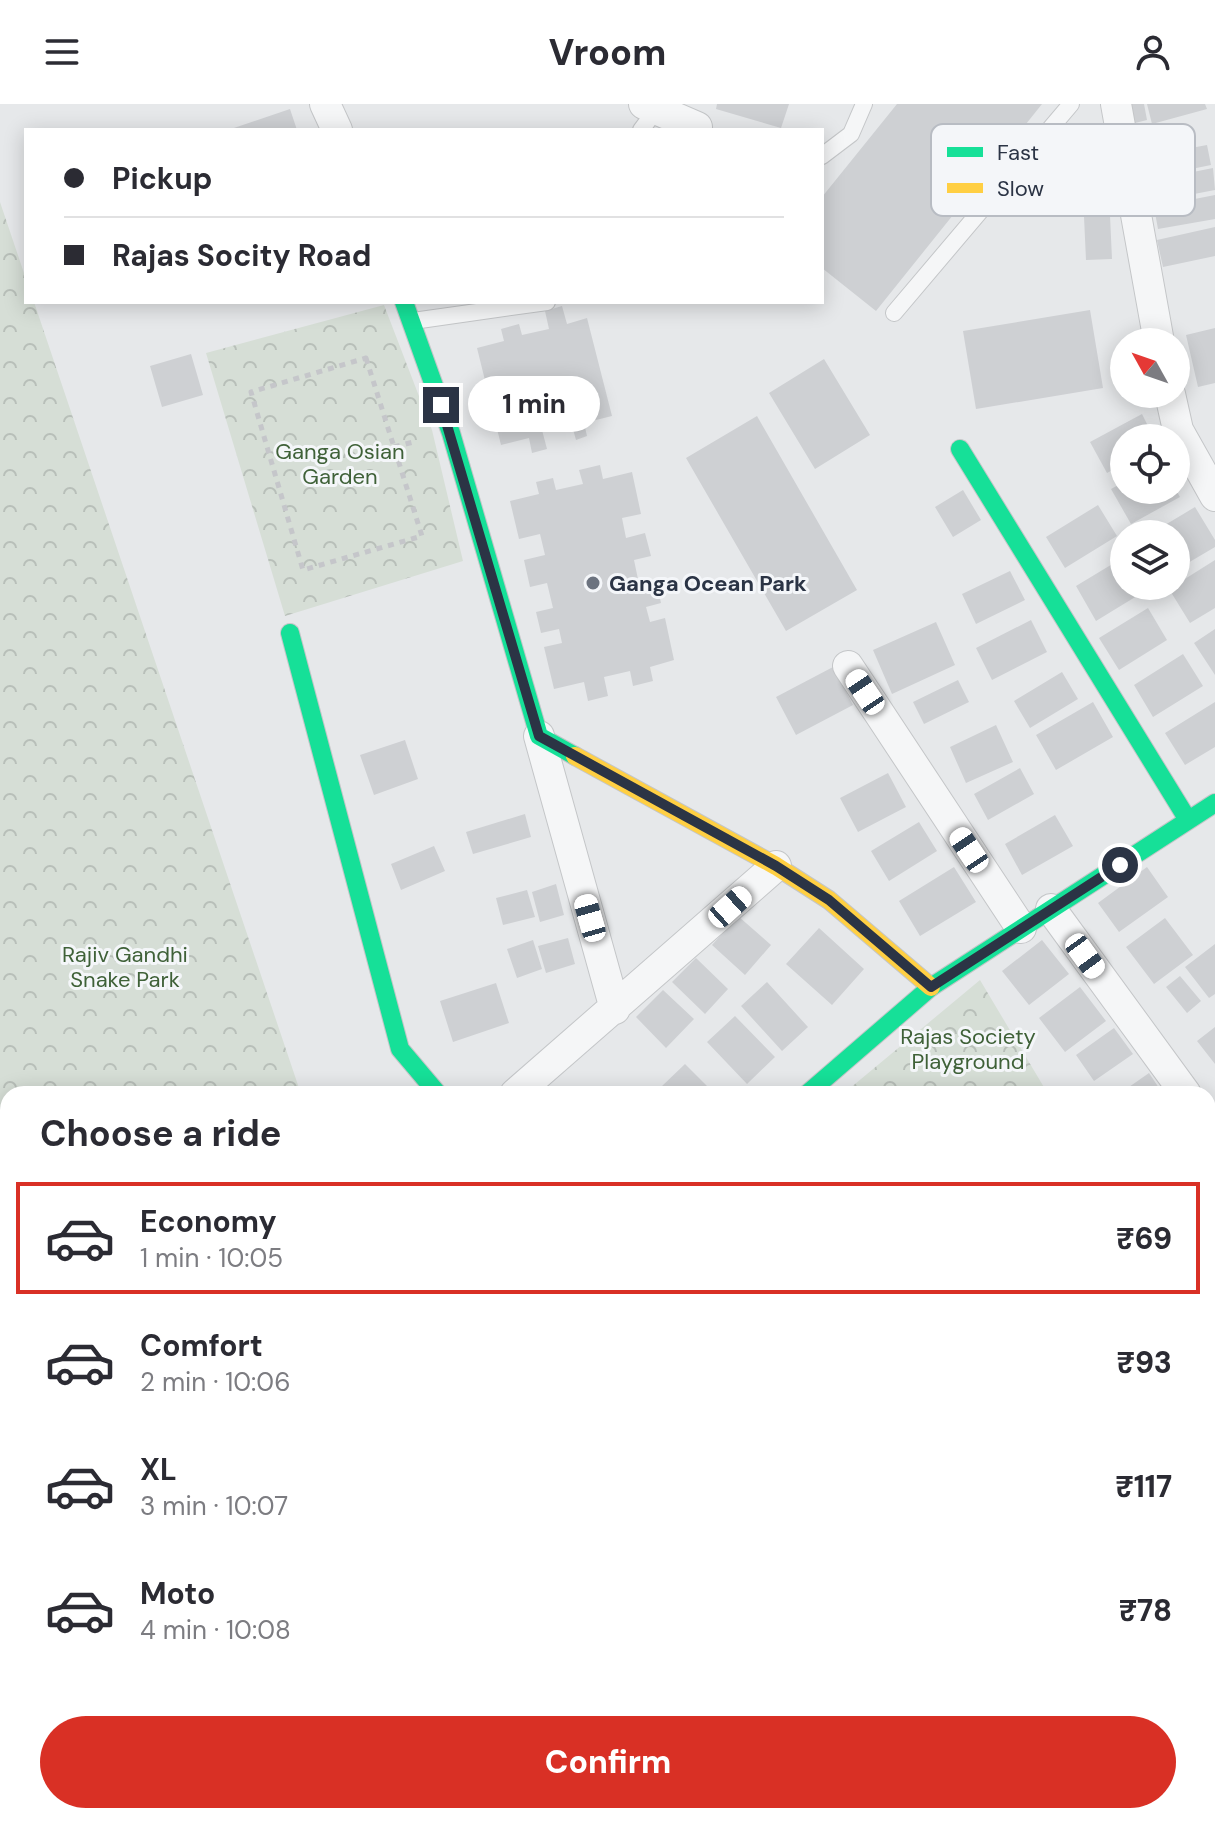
<!DOCTYPE html>
<html lang="en">
<head>
<meta charset="utf-8">
<style>
	:root { --surface:#fff; --page:#f7f7f7; --text:#2b2b33; --muted:#7c7c81; --line:#e1e1e2; --accent:#d93025 }
	body { margin:0; font-family:"DM Sans",sans-serif; background:var(--page); color:var(--text); height:100vh; display:flex; flex-direction:column; font-size:30px; white-space:nowrap }
	* { box-sizing:border-box; margin:0 }
	p { font-size:26px; color:var(--muted) }
	.icon { flex:none; width:44px; height:44px; fill:none; stroke:currentColor; stroke-width:2; stroke-linecap:round; stroke-linejoin:round }
	.map { position:relative; flex:1; overflow:hidden }
	.panel { position:absolute; left:0px; top:982px; width:1216px; height:738px; display:flex; flex-direction:column; background:var(--surface); border-radius:24px 24px 0 0; box-shadow:0 4px 20px #0003 }
	.panel>* { flex:none }
	.hud { position:absolute; left:24px; top:24px; width:800px; height:176px; border-radius:0px; box-shadow:0 4px 20px #0003; display:grid; align-content:center; height:176px; padding:0 40px; background:var(--surface) }
	.needle { width:52px; rotate:310deg }
	.fabs { position:absolute; left:1110px; top:224px; display:grid; gap:16px }
	.fabs a { display:grid; place-items:center; width:80px; height:80px; border-radius:50%; background:var(--surface); box-shadow:0 4px 20px #0003; font-size:40px }
	.end { position:absolute; width:36px; height:36px; margin:-18px; border:10px solid #2b3445; background:#fff; box-shadow:0 0 0 4px #fff }
	.from { border-radius:50% }
	.bubble { position:absolute; height:56px; border-radius:28px; background:var(--surface); box-shadow:0 4px 20px #0003; font-size:26px; font-weight:800; line-height:56px; text-align:center }
	.car { position:absolute; width:24px; height:48px; margin:-24px -12px; border-radius:10px; box-shadow:0 0 6px 2px #0007; background:linear-gradient(#fff 24%,#345 0 40%,#fff 0 76%,#345 0 86%,#fff 0) }
	.hud b { display:flex; align-items:center; gap:28px; height:76px; font-size:30px }
	.hud b+b { border-top:2px solid var(--line) }
	.hud i { width:20px; height:20px; background:var(--text) }
	ul { padding:0; list-style:none }
	li { display:flex; align-items:center; gap:24px; height:112px; margin:0 16px 12px; padding:0 24px; border:4px solid transparent; border-radius:0px }
	li div { flex:1 }
	li b { display:block; font-size:30px }
	li em { font-style:normal; font-weight:800 }
	li.on { border-color:var(--accent) }
	li>.icon { width:72px; height:72px; stroke-width:1.5 }
	h2 { padding:0 40px; font-size:36px; line-height:96px }
	.button { display:flex; gap:16px; margin-top:auto; padding:16px 40px }
	.button a { flex:1; height:92px; border-radius:48px; background:var(--accent); color:#fff; font-size:32px; font-weight:800; line-height:92px; text-align:center }
	header { display:flex; justify-content:space-between; align-items:center; height:104px; padding:0 40px; background:var(--surface); font-size:36px; font-weight:800 }
	.map>svg:first-child { display:block }
	.park { fill:url(#park-crowns) }
	.building { fill:#ced0d3 }
	.lines { fill:none; stroke-linecap:round; stroke-linejoin:round }
	.lane-casing { stroke:#c4c6c8; stroke-width:18 }
	.street-casing { stroke:#c4c6c8; stroke-width:32 }
	.fast-casing { stroke:#c4c6c8; stroke-width:20 }
	.slow-casing { stroke:#c4c6c8; stroke-width:20 }
	.path { stroke:#c5c6ca; stroke-width:5; stroke-dasharray:6 6; stroke-linecap:butt }
	.lane { stroke:#f5f6f7; stroke-width:16 }
	.street { stroke:#f5f6f7; stroke-width:30 }
	.fast { stroke:#16e098; stroke-width:18 }
	.slow { stroke:#ffcf43; stroke-width:18 }
	.route { stroke:#2b3445; stroke-width:10 }
	.poi-dot { fill:#6c737f; stroke:#f4f6f9; stroke-width:3 }
	.labels { text-anchor:middle; dominant-baseline:central; stroke-width:6; stroke-linejoin:round; paint-order:stroke }
	.park-label { font-size:22px; fill:#3f6138; stroke:#f4f6f9 }
	.poi-label { font-size:22px; font-weight:bold; fill:#2b3445; stroke:#f4f6f9; text-anchor:start }
	.key { fill:#f4f6f9; stroke:#b8bcc3; stroke-width:2 }
	.key-label { font-size:22px; fill:#2b3445 }
</style>
</head>
<body>
<header><svg class="icon" aria-label="menu" viewBox="0 0 24 24"><path d="M4 6h16M4 12h16M4 18h16"/></svg>Vroom<svg class="icon" aria-label="person" viewBox="0 0 24 24"><circle cx="12" cy="8" r="4"/><path d="M4 21q1-7 8-7t8 7"/></svg></header>
<div class="map">
<svg width="1215" height="1719" viewBox="0 0 1215 1719">
	<defs>
		<pattern id="park-crowns" width="20" height="18" patternUnits="userSpaceOnUse" patternTransform="scale(2)"><rect width="20" height="18" fill="#d6ded6"/><path d="M2 6a3 3 0 1 1 6 0M12 15a3 3 0 1 1 6 0" fill="none" stroke="#b8bfb9"/></pattern>
	</defs>
	<rect width="100%" height="100%" fill="#e6e8ea"/>
	<path class="park" d="M0,98L26,175V198H34L301,990H8V1712H699L704,1719H0Z
		M384,201L432,326L463,457L285,512L206,249Z
		M980,876L1048,990H852L849,985Z"/>
	<path class="building" d="M717,0H789L781,24L716,5Z
		M897,0H1042L876,207L822,164V93Z
		M1131,0H1144L1147,16L1135,19Z
		M1147,0H1205L1207,5L1152,20Z
		M290,5L297,26H231V25Z
		M1207,41L1211,61L1147,74L1143,53Z
		M1213,64L1215,86L1152,98L1148,77Z
		M1109,90L1112,155L1086,156L1083,91Z
		M1215,91V115L1158,125L1154,103Z
		M1215,123V152L1163,163L1157,136Z
		M562,202L567,220L587,214L612,312L584,319L587,332L576,336L571,318L542,326L547,345L532,349L529,334L501,341L477,244L504,237L501,225L519,220L522,231L549,225L545,207Z
		M1090,206L1103,284L976,305L963,227Z
		M1215,224V279L1198,283L1186,231Z
		M191,250L203,291L162,303L150,262Z
		M824,255L870,331L815,365L769,289Z
		M1142,310L1154,334H1124V360L1107,369L1090,338Z
		M757,312L857,486L786,527L686,354Z
		M600,361L603,375L632,368L641,410L622,414L626,434L645,429L651,452L634,456L639,480L656,476L661,499L646,503L650,518L665,514L674,556L650,563L653,577L633,582L630,567L604,573L608,592L588,597L584,578L554,585L544,543L562,539L559,525L541,529L536,508L553,504L547,479L530,483L524,456L545,451L540,430L519,435L510,397L539,390L536,378L553,374L556,386L583,380L579,366Z
		M1124,378V386H1176L1180,393L1131,420L1111,385Z
		M963,386L981,416L953,433L935,403Z
		M1098,401L1117,432L1065,464L1046,433Z
		M1195,403L1215,436V443L1176,466V430H1150Z
		M1124,453V482H1142L1145,487L1096,517L1076,482Z
		M1215,456V504L1190,519L1169,485Z
		M1010,467L1025,496L976,520L962,490Z
		M1148,504L1167,536L1119,566L1099,534Z
		M1031,516L1047,548L992,576L976,544Z
		M936,518L955,561L892,590L873,546Z
		M1215,525V571L1194,539Z
		M1183,550L1203,582L1153,613L1134,581Z
		M833,563L853,601L796,631L776,593Z
		M1062,568L1078,595L1030,624L1014,597Z
		M958,576L969,598L924,620L913,598Z
		M1093,598L1113,633L1056,666L1036,631Z
		M1215,598V643L1185,661L1165,629Z
		M996,621L1013,658L966,679L950,643Z
		M405,636L418,675L374,691L360,651Z
		M1020,664L1034,690L988,716L974,690Z
		M888,669L906,703L858,728L840,694Z
		M525,710L531,733L473,750L466,728Z
		M1055,711L1073,742L1022,771L1005,740Z
		M919,718L937,747L889,777L871,747Z
		M434,742L445,767L401,786L391,760Z
		M954,763L976,798L920,832L899,797Z
		M1147,763L1168,793L1119,828L1098,799Z
		M556,780L564,811L540,818L532,788Z
		M527,786L535,813L503,821L496,794Z
		M738,812L771,841L745,871L712,841Z
		M1165,814L1193,851L1154,880L1126,843Z
		M819,824L864,865L832,901L786,860Z
		M568,834L575,860L546,869L538,842Z
		M533,836L542,865L517,874L507,845Z
		M1042,836L1069,870L1029,901L1002,867Z
		M1215,840V890L1209,894L1185,863Z
		M696,854L728,885L705,910L672,878Z
		M1180,872L1201,897L1187,909L1166,883Z
		M767,878L808,923L782,947L741,902Z
		M496,879L509,919L453,938L440,897Z
		M1080,883L1106,917L1065,948L1039,914Z
		M663,886L694,915L666,944L636,913Z
		M735,912L775,953L747,980L707,938Z
		M1215,923V960L1197,937Z
		M1114,924L1133,950L1094,977L1076,951Z
		M685,960L715,990H668L661,983Z
		M1149,969L1163,990H1119Z
		M1215,1071V1121L1208,1125V1075Z
		M1215,1591V1637L1209,1640L1208,1608L1214,1605L1209,1594Z
		M727,1712H759L747,1719H731Z
		M944,1712H990L995,1719H948Z
		M1000,1712H1049L1052,1716L1046,1719H1005Z
		M1078,1712H1111L1115,1719H1072Z"/>
	<g class="lines">
		<g class="lane-casing">
			<path id="lane" d="M641,26L656,6
				M822,52L851,30L864,0
				M894,209L1071,0
				M413,217L547,198"/>
		</g>
		<g class="street-casing">
			<path id="street" d="M325,0L337,26
				M644,0L697,23
				M1116,0L1159,238
				M1170,290L1178,326L1215,392
				M848,562L1021,824
				M539,632L615,905
				M1051,805L1186,990
				M515,990L776,762
				M1208,1020L1215,1029
				M882,1719L893,1712"/>
		</g>
		<g class="fast-casing">
			<path id="fast" d="M404,198L451,329L539,632L575,652
				M960,345L1188,716
				M290,529L400,945L438,990
				M807,990L931,883L1215,699
				M831,1712L835,1719"/>
		</g>
		<g class="slow-casing">
			<path id="slow" d="M575,652L776,762L829,796L931,883"/>
		</g>
		<path class="path" d="M366,254L422,432L303,466L251,288Z
			M394,343L417,337
			M0,1397L8,1399
			M315,1712L316,1719"/>
		<use href="#lane" class="lane"/>
		<use href="#street" class="street"/>
		<use href="#fast" class="fast"/>
		<use href="#slow" class="slow"/>
	</g>
	<g class="lines">
		<path class="route" d="M441,301L539,632L776,762L829,796L931,883L1120,761"/>
	</g>
	<circle class="poi-dot" cx="593" cy="479" r="8"/>
	<g class="labels">
		<g class="park-label">
			<text x="340" y="347">Ganga Osian<tspan x="340" dy="25">Garden</tspan></text>
			<text x="125" y="850">Rajiv Gandhi<tspan x="125" dy="25">Snake Park</tspan></text>
			<text x="968" y="932">Rajas Society<tspan x="968" dy="25">Playground</tspan></text>
		</g>
		<g class="poi-label">
			<text x="609" y="479">Ganga Ocean Park</text>
		</g>
	</g>
	<rect x="931" y="20" width="264" height="92" rx="12" class="key"/>
	<rect x="947" y="43" width="36" height="10" fill="#16e098"/>
	<rect x="947" y="79" width="36" height="10" fill="#ffcf43"/>
	<g class="key-label">
		<text x="997" y="56">Fast</text>
		<text x="997" y="92">Slow</text>
	</g>
</svg>
<div class="fabs">
<a><svg class="needle" viewBox="-14 -14 28 28"><path d="M0-13l5 13h-10z" fill="#e53935"/><path d="M0 13l5-13h-10z" fill="#7c7c81"/></svg></a>
<a><svg class="icon" aria-label="locate" viewBox="0 0 24 24"><circle cx="12" cy="12" r="6"/><path d="M12 2v4M12 18v4M2 12h4M18 12h4"/></svg></a>
<a><svg class="icon" aria-label="layers" viewBox="0 0 24 24"><path d="M12 4l9 5-9 5-9-5zM3 14l9 5 9-5"/></svg></a>
</div>
<i class="end from" style="left:1120px;top:761px"></i>
<i class="end" style="left:441px;top:301px"></i>
<div class="bubble" style="left:468px;top:272px;width:132px">1 min</div>
<i class="car" style="left:865px;top:588px;rotate:326deg"></i>
<i class="car" style="left:969px;top:746px;rotate:326deg"></i>
<i class="car" style="left:730px;top:803px;rotate:48deg"></i>
<i class="car" style="left:590px;top:814px;rotate:344deg"></i>
<i class="car" style="left:1085px;top:852px;rotate:144deg"></i>
<div class="hud">
<b><i class="from"></i>Pickup</b>
<b><i></i>Rajas Socity Road</b>
</div>
<section class="panel">
<h2>Choose a ride</h2>
<ul>
<li class="on"><svg class="icon" aria-label="car" viewBox="0 0 24 24"><path d="M5 17H2v-5l4-1 3-4h7l3 4 3 1v5h-3M9 17h6M6 11h13"/><circle cx="7" cy="17" r="2"/><circle cx="17" cy="17" r="2"/></svg><div><b>Economy</b><p>1 min · 10:05</p></div><em>₹69</em></li>
<li><svg class="icon" aria-label="car" viewBox="0 0 24 24"><path d="M5 17H2v-5l4-1 3-4h7l3 4 3 1v5h-3M9 17h6M6 11h13"/><circle cx="7" cy="17" r="2"/><circle cx="17" cy="17" r="2"/></svg><div><b>Comfort</b><p>2 min · 10:06</p></div><em>₹93</em></li>
<li><svg class="icon" aria-label="car" viewBox="0 0 24 24"><path d="M5 17H2v-5l4-1 3-4h7l3 4 3 1v5h-3M9 17h6M6 11h13"/><circle cx="7" cy="17" r="2"/><circle cx="17" cy="17" r="2"/></svg><div><b>XL</b><p>3 min · 10:07</p></div><em>₹117</em></li>
<li><svg class="icon" aria-label="car" viewBox="0 0 24 24"><path d="M5 17H2v-5l4-1 3-4h7l3 4 3 1v5h-3M9 17h6M6 11h13"/><circle cx="7" cy="17" r="2"/><circle cx="17" cy="17" r="2"/></svg><div><b>Moto</b><p>4 min · 10:08</p></div><em>₹78</em></li>
</ul>
<div class="button"><a>Confirm</a></div>
</section>
</div>
</body>
</html>
